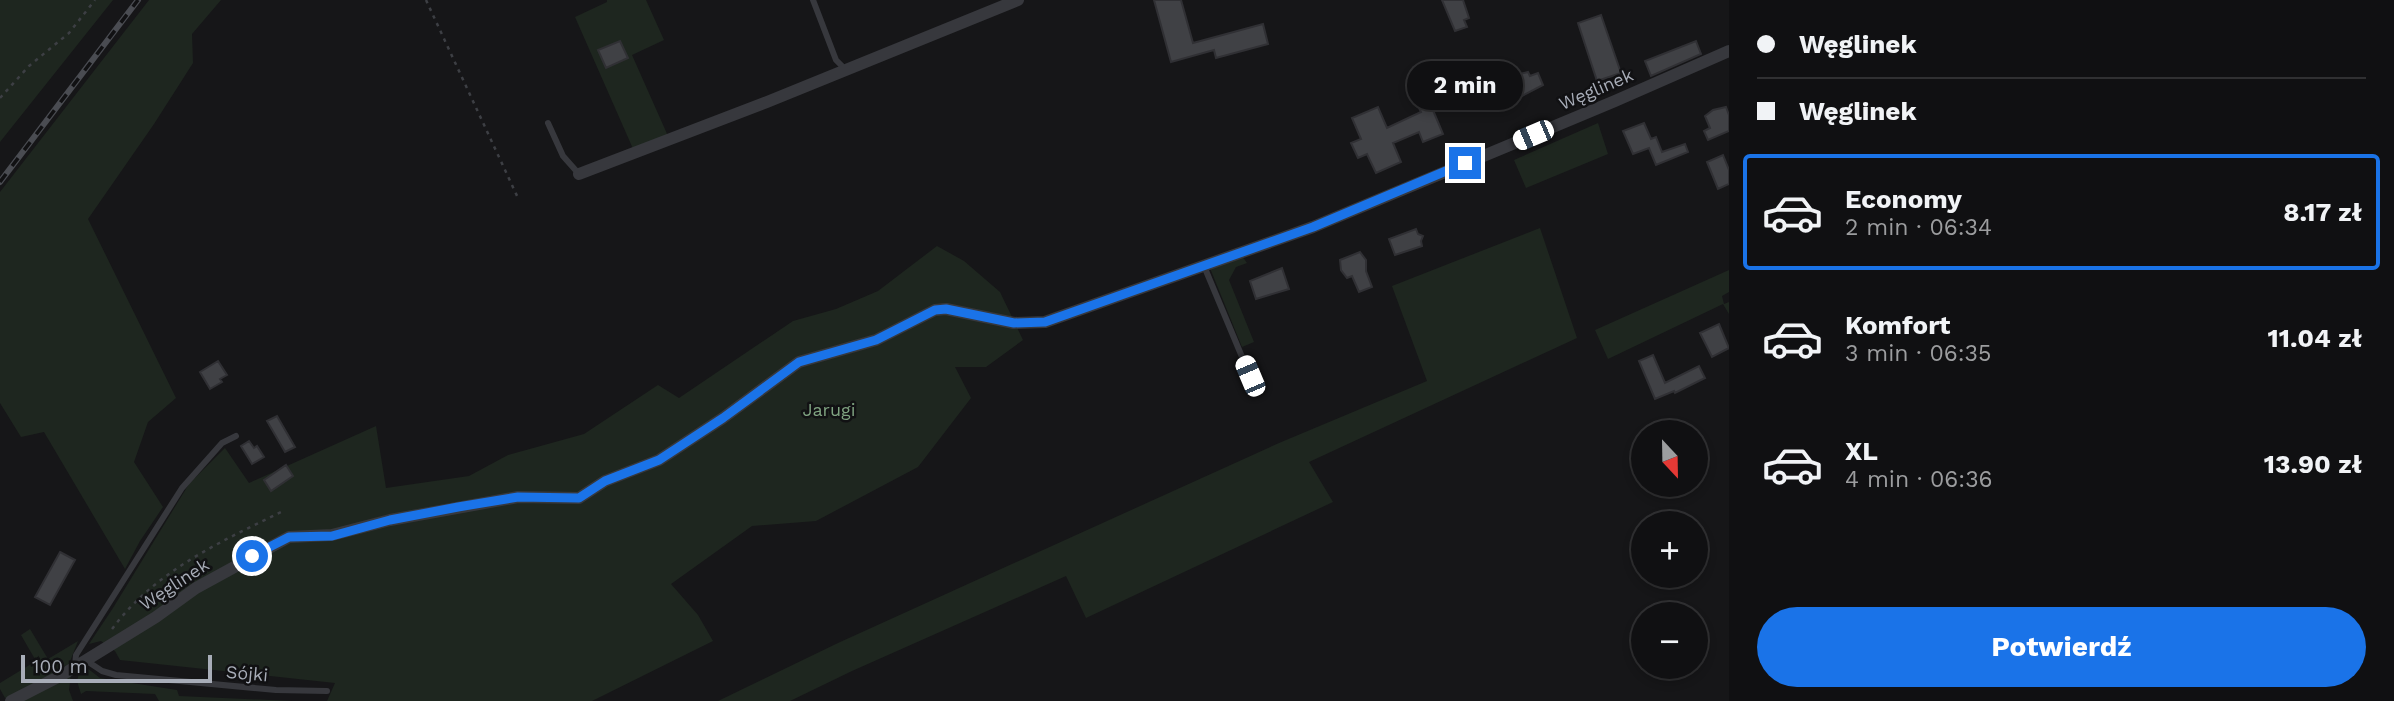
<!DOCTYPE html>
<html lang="pl">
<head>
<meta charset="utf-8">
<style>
	:root { --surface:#101012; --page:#1e1e20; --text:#f1f3f6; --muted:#9c9d9f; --line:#303032; --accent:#1a73e8 }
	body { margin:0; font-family:"Work Sans",sans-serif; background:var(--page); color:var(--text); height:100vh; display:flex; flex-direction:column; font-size:26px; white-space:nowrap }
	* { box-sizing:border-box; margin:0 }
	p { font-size:23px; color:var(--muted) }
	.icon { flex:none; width:38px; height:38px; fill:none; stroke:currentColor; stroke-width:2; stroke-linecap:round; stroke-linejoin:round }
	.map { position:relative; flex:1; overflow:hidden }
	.panel { display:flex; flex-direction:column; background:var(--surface); width:665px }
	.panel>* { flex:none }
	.guide { display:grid; align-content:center; height:154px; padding:0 28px; background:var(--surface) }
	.needle { width:46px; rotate:158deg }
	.fabs { position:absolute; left:1631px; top:420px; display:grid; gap:14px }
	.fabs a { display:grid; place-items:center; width:77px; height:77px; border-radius:50%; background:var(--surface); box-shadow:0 4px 10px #0003,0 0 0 2px var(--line); font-size:35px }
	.scale { position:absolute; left:21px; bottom:18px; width:191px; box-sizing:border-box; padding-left:7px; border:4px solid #a8adb8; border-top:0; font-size:19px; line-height:24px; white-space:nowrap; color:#a8adb8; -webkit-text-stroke:5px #111113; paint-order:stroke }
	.end { position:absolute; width:32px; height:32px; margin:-16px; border:9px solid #1a73e8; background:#fff; box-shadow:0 0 0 4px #fff }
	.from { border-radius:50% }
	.bubble { position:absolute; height:49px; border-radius:24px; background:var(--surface); box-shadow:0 4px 10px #0003,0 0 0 2px var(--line); font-size:23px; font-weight:700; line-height:49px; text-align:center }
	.car { position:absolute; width:21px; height:42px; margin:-21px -10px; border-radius:9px; box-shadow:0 0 5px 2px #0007; background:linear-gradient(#fff 24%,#345 0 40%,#fff 0 76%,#345 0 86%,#fff 0) }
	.guide b { display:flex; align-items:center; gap:24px; height:66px; font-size:26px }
	.guide b+b { border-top:2px solid var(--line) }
	.guide i { width:18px; height:18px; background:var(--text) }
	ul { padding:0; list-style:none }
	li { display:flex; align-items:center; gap:21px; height:116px; margin:0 14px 10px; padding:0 14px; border:4px solid transparent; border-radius:7px }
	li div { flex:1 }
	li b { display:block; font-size:26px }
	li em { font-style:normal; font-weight:700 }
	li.selected { border-color:var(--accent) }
	li>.icon { width:63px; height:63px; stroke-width:1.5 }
	.cta { display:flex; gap:14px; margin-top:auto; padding:14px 28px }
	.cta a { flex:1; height:80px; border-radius:42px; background:var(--accent); color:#fff; font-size:28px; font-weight:700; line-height:80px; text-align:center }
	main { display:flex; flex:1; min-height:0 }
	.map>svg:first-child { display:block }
	.green { fill:#1e261f }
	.building { fill:#404145; stroke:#303034; stroke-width:2 }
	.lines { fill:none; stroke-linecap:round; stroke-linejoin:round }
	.path { stroke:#3d3f44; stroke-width:2.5; stroke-dasharray:3.5 5; stroke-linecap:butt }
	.lane { stroke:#37383d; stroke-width:6 }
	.street { stroke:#37383d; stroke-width:12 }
	.rail-casing { stroke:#4a4c52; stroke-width:6 }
	.rail { stroke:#111113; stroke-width:3.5; stroke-dasharray:10; stroke-linecap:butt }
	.route { stroke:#1a73e8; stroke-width:9 }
	.labels { text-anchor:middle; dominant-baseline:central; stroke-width:5; stroke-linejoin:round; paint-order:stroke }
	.street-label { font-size:18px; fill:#a8adb8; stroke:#111113 }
	.park-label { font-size:18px; fill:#7fa381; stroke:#111113 }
</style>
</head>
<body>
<main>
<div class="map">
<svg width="1729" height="701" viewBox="0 0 1729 701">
	<rect width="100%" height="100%" fill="#161618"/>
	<path class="green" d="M0,0H113L0,142Z
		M149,0H221L192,34L193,63L154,124L88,219L176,398L148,422L134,462L163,507L140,541L125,569L44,432L21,437L0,403V192Z
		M607,0H646L664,40L632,55L668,136L634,151L575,17L607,2Z
		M1598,123L1608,154L1526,188L1514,160Z
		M1540,228L1577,338L1309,462L1333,502L1086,618L1066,576L852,671L790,701H718L838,643L1279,443L1427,381L1392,286Z
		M937,246L964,261L1000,292L1023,340L986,367H955L971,398L918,467L816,521L752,526L671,584L698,615L713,641L592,701H327L335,683L120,660L115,651L101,641L89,644L113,608L189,484L225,448L249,483L376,426L386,488L469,476L508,455L584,434L658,385L679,398L793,321L836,309L878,291Z
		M1242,256L1247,263L1236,267L1229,280L1254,342L1242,347L1210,268Z
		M1729,270V292L1722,296L1724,304L1729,302V314L1723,304L1608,359L1595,330Z
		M30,629L48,659L78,641L69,664L11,697L5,698L0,689V683L36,661L21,635Z
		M87,668L100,678L177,690L179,696L292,701H159L155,694L86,691L81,694L77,681L80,670Z
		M71,674L69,690L73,701H21Z"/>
	<path class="building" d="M1154,0H1181L1193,43L1263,24L1268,44L1216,58L1214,50L1171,62Z
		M1442,0H1463L1469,18L1464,20L1467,27L1455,31Z
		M1601,15L1621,73L1597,81L1578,23Z
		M620,41L628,58L606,68L598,50Z
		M1696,41L1701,54L1651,76L1645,61Z
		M1528,72L1530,76L1538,73L1543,85L1518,98L1510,80L1516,75Z
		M1430,103L1443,134L1423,142L1419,132L1393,143L1401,162L1376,173L1367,154L1358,158L1351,143L1361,139L1352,118L1378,107L1387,128L1421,112L1419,108Z
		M1726,107L1729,115V131L1708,140L1704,131L1710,128L1705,116L1713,110Z
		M1644,123L1651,139L1656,137L1662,152L1685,144L1688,152L1656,165L1649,148L1633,154L1623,131Z
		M1723,155L1729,170V184L1718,189L1707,162Z
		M1416,229L1418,234L1423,236L1421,241L1422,246L1395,255L1389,239Z
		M1360,252L1366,260V271L1372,287L1359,292L1352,276L1347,278L1341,270L1340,260Z
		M1282,268L1289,289L1256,299L1250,281Z
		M1719,324L1729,348L1712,357L1700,333Z
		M1653,355L1665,383L1699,366L1705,378L1675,393L1674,391L1655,399L1639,361Z
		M218,361L227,375L220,379L222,382L210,389L200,372Z
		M277,416L295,447L285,452L267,421Z
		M249,441L254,448L257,446L264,457L252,464L241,446Z
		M286,465L293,476L271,491L264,480Z
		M60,552L75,560L50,605L35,597Z"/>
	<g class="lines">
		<path class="path" d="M426,0L518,198
			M0,98L29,66L69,33L95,0
			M112,629C155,571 220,542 283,511"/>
		<path class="lane" d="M813,0L836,60L846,70
			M548,123L563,156L579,174
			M1204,266L1250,376
			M87,661L102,671L116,675L276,690L327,691
			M75,666L76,655L182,488L222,443L236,436"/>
		<path class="street" d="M579,174L767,102L1018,0
			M11,701L62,675L156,617L196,588L289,537L332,535L390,520L518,497L579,498L605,481L659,460L723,418L799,362L876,340L935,310L946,309L1014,323L1045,322L1313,227L1615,101L1729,51"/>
		<g class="rail-casing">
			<path id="rail" d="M0,182L138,0"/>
		</g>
		<use href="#rail" class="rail"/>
	</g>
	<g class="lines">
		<path class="route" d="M252,556L289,537L332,536L390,520L458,507L518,497L579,498L605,481L659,460L723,418L799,362L876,340L935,310L946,309L1014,323L1045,322L1313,227L1465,163"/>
	</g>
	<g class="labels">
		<g class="street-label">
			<text transform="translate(1596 89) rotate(-23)">Węglinek</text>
			<text transform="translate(174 584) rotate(-33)">Węglinek</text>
			<text transform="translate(247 673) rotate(5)">Sójki</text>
		</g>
		<g class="park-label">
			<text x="829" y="409">Jarugi</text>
		</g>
	</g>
</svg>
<div class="fabs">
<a><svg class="needle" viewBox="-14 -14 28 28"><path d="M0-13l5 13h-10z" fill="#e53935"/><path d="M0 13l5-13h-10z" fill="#9c9d9f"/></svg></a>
<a>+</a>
<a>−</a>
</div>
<div class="scale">100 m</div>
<i class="end from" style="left:252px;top:556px"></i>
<i class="end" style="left:1465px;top:163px"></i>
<div class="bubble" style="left:1407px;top:61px;width:116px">2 min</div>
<i class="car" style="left:1533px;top:135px;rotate:247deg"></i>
<i class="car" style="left:1250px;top:376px;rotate:337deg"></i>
</div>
<section class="panel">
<div class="guide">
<b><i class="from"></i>Węglinek</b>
<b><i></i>Węglinek</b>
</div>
<ul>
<li class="selected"><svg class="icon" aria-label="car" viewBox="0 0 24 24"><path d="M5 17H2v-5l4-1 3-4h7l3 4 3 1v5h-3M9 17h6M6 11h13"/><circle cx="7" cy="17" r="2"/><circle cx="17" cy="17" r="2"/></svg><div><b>Economy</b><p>2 min · 06:34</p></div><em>8.17 zł</em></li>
<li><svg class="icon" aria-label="car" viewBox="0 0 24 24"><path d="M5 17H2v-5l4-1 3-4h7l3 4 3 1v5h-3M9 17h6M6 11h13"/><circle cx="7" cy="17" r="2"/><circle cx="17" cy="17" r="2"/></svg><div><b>Komfort</b><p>3 min · 06:35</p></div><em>11.04 zł</em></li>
<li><svg class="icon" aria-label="car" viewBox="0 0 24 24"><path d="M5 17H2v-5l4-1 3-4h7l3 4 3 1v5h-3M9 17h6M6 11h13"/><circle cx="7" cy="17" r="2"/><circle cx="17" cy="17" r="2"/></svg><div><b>XL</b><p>4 min · 06:36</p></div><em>13.90 zł</em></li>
</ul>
<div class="cta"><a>Potwierdź</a></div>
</section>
</main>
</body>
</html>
